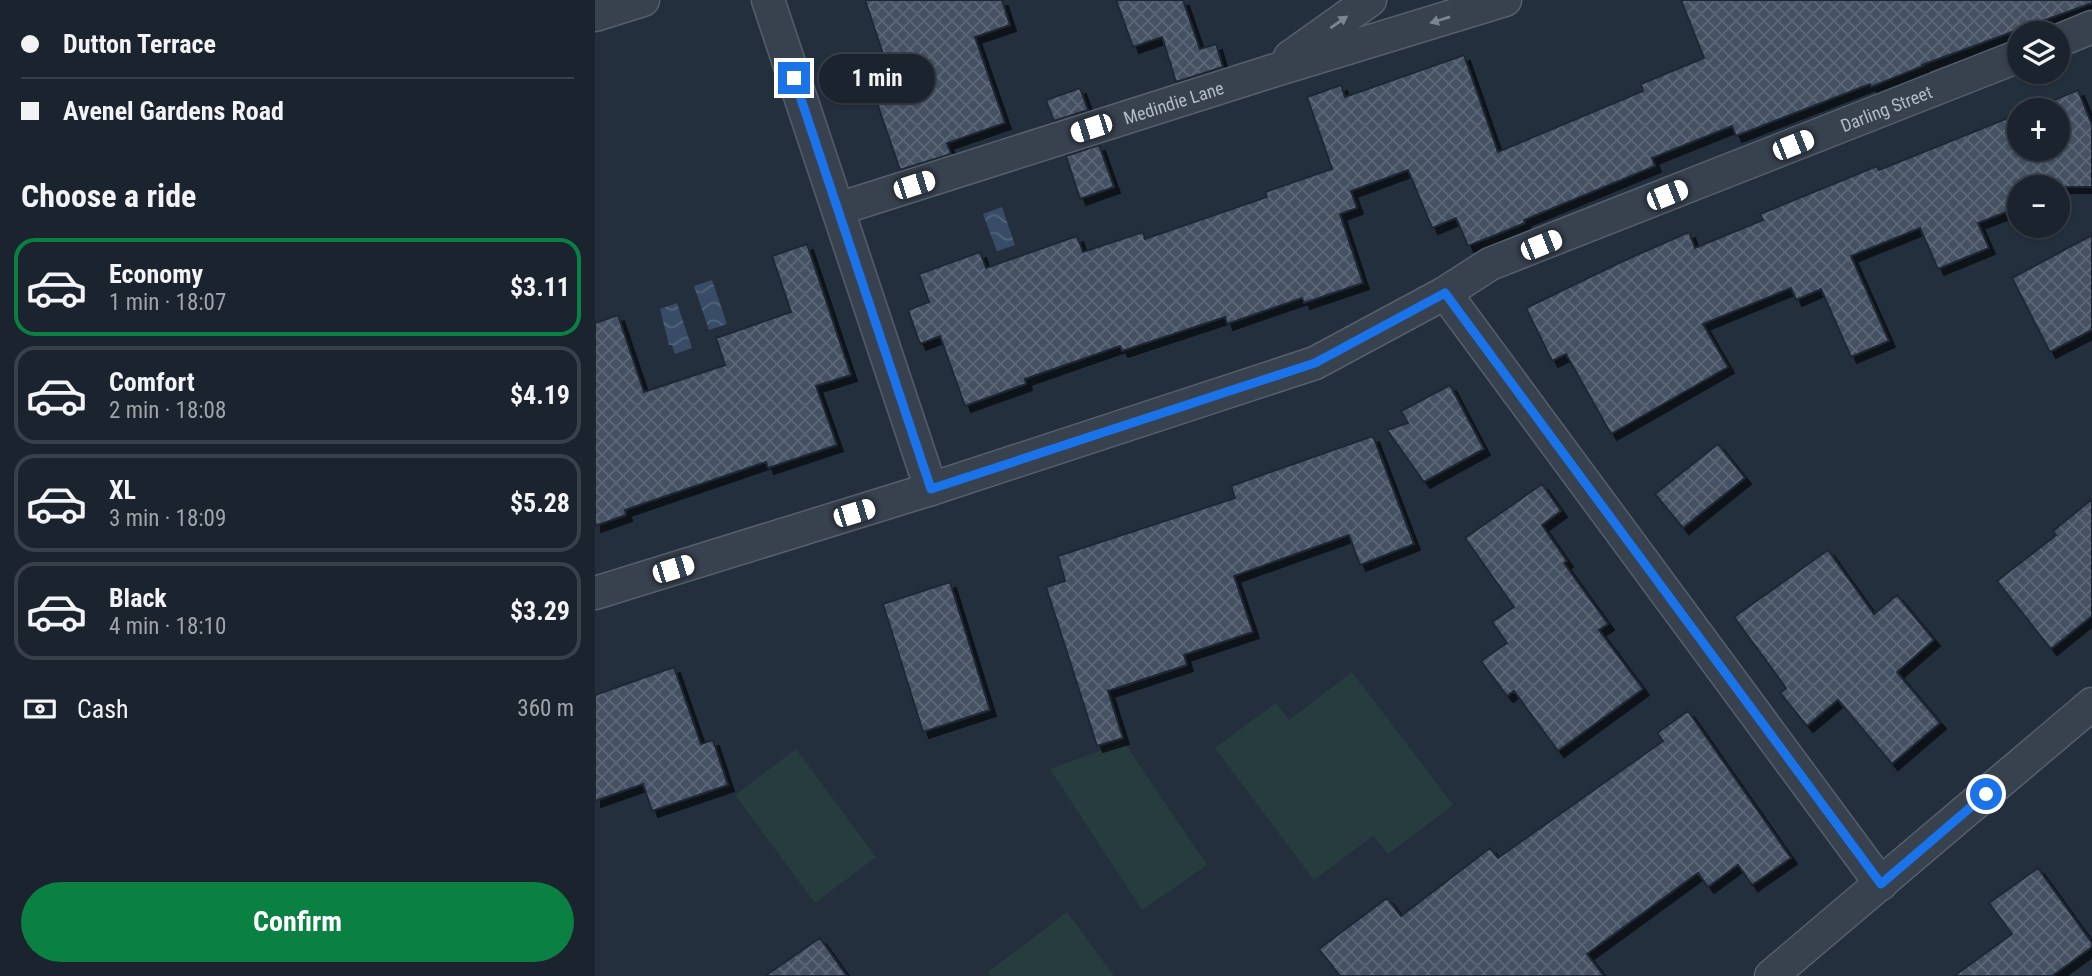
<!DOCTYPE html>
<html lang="en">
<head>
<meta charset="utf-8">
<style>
	:root { --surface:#1b232e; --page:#282f3a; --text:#f1f3f6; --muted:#a0a4aa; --line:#39404a; --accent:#0b8043 }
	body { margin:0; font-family:"Roboto Condensed",sans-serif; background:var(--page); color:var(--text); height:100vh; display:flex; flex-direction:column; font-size:26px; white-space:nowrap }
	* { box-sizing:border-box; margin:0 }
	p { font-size:23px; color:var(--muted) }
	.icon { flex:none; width:38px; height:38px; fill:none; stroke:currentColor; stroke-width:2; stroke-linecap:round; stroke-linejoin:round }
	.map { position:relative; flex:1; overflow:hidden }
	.side { display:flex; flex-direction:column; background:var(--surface); width:595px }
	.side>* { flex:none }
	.hud { display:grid; align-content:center; height:154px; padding:0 21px; background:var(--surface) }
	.controls { position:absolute; left:1412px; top:21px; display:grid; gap:14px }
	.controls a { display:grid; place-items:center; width:63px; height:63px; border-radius:50%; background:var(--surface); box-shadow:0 2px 5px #0004,0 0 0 2px var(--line); font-size:35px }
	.end { position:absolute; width:32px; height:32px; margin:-16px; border:9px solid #1a73e8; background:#fff; box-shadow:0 0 0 4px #fff }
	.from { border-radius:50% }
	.bubble { position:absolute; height:49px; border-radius:24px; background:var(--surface); box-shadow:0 2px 5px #0004,0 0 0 2px var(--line); font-size:23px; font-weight:700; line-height:49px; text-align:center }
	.car { position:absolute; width:21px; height:42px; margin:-21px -10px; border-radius:9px; box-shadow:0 0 5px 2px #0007; background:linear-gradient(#fff 24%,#345 0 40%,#fff 0 76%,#345 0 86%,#fff 0) }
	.hud b { display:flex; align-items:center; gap:24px; height:66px; font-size:26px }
	.hud b+b { border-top:2px solid var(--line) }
	.hud i { width:18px; height:18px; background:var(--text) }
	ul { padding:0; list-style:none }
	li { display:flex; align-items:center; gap:21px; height:98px; margin:0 14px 10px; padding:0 7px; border:4px solid var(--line); border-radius:21px }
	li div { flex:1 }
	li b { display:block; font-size:26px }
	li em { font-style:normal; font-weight:700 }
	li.current { border-color:var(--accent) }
	li>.icon { width:63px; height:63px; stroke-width:1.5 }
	h2 { padding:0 21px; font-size:32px; line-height:84px }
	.pay { display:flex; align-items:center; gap:18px; height:77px; padding:0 21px; font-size:26px }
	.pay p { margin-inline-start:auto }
	.primary-button { display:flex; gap:14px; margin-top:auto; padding:14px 21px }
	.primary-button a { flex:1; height:80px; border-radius:42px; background:var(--accent); color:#fff; font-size:28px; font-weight:700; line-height:80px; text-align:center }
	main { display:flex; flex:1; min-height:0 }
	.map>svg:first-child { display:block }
	.garden { fill:#263c3f }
	.water { fill:url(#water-waves) }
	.building { fill:url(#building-cross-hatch); stroke:#1f2835; stroke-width:2; filter:url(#shadow) }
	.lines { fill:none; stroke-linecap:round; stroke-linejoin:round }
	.minor-casing { stroke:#565f6c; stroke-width:35 }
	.minor { stroke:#38414e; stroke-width:32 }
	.oneway { fill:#7c8592 }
	.route { stroke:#1a73e8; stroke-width:9 }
	.labels { text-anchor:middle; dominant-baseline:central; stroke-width:6; stroke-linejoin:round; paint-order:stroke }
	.street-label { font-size:18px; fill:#b4bcc9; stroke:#1d2633 }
</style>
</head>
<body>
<main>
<section class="side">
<div class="hud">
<b><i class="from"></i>Dutton Terrace</b>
<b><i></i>Avenel Gardens Road</b>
</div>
<h2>Choose a ride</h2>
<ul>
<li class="current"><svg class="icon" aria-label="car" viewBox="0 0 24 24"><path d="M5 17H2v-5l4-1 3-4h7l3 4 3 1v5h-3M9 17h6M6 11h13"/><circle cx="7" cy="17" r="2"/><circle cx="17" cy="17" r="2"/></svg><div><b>Economy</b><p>1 min · 18:07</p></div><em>$3.11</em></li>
<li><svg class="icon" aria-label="car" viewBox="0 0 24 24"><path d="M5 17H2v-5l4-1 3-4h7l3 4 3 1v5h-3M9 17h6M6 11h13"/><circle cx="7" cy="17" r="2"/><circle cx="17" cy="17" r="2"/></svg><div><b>Comfort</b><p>2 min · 18:08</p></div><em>$4.19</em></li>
<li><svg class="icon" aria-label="car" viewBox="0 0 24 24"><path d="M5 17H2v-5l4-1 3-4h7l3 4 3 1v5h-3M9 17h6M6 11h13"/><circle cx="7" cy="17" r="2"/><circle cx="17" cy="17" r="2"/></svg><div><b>XL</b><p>3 min · 18:09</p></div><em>$5.28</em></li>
<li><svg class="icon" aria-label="car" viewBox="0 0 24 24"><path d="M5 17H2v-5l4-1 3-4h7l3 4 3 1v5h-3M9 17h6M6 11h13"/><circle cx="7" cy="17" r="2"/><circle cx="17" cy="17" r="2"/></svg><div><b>Black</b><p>4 min · 18:10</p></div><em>$3.29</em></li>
</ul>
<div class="pay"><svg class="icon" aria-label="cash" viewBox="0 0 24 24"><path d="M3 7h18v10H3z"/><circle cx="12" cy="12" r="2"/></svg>Cash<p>360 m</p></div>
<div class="primary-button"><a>Confirm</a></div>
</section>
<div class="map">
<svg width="1497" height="976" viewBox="0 0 1497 976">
	<defs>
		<pattern id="water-waves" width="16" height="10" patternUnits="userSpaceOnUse" patternTransform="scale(1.75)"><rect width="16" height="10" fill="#394c67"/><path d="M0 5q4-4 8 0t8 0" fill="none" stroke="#53647b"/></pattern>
		<pattern id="building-cross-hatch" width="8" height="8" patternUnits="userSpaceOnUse" patternTransform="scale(1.75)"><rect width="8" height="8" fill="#455162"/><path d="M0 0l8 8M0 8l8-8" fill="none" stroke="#5d6877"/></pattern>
		<filter id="shadow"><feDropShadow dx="6" dy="6" stdDeviation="0" flood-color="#0009"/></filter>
	</defs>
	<rect width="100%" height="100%" fill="#242f3e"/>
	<path class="garden" d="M757,672L858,805L793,854L778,836L719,880L620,748L681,703L694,720Z
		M529,742L612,865L547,910L455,769Z
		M201,749L281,857L220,903L140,795Z
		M472,912L519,976H395L393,972Z"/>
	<path class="water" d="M407,207L420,245L402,251L388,214Z
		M117,280L132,324L114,330L99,286Z
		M82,303L97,348L80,354L77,345H74L65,309Z"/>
	<path class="building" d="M270,0H407L415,25L380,37L410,123L352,143L356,154L305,170L280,97L300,90Z
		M521,0H588L605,49L621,44L628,67L581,82L567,37L538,47Z
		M1086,0H1497V3L1327,65L1328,66L1276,87L1275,84L1141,136L1137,126L1057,158L1060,166L929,220L930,223L873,246L861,218L837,228L813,170L756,191L762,208L745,214L768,283L709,303L707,298L632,324L630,317L527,351L525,346L430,379L431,384L370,406L345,336L325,344L313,310L334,302L324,274L385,252L391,268L482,236L488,252L548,232L550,239L672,197L670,192L737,169L712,97L746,85L750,97L869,55L903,152L1048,91L1046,84L1109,58Z
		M485,88L493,110L459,121L451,100Z
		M1483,90L1497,125V187H1424V207L1383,223L1394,248L1343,269L1325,228L1256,256L1294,341L1256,357L1226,289L1201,300L1196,288L1108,324L1133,367L1016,434L971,354L957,361L931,308L1026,262L1094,232L1100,248L1168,220L1165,214L1231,187L1282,166L1284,170L1413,118L1424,114V149H1463V110H1435Z
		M504,145L519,187L485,199L471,156Z
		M1497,235V330L1455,352L1417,278Z
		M212,244L256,375L221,386L242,445L173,468L171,462L30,510L31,515L0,526V323L23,315L49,392L130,365L121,338L196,312L177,256Z
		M855,385L889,449L829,482L792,430L813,423L806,411Z
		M778,436L819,544L765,565L754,535L639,576L658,632L589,655L592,665L513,691L528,738L502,746L451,587L470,581L463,556L640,498L636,486Z
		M1123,444L1150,478L1088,528L1060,494Z
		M947,484L966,511L947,525L972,561L969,563L1013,624L1004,630L1048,689L963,751L919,691L912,696L886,661L912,643L897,622L919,607L870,538Z
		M1497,499V616L1456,649L1402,581L1461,535L1458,531Z
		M1233,550L1279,614L1302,595L1339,640L1302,672L1345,723L1297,764L1243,700L1212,726L1185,693L1191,688L1139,617Z
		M355,582L395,710L328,732L288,604Z
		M79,667L106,744L118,740L133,785L57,811L48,784L0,801V695Z
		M1093,711L1196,858L1157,885L1143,865L1113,887L1103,873L992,954L1009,976H745L724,949L792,898L806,916L895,848L903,858L1068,741L1062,733Z
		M1443,868L1497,943V947L1457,976H1359L1417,934L1394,903Z
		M225,938L252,976H170Z"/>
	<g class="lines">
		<g class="minor-casing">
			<g id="minor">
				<path d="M0,15L48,0"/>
				<path d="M1463,41L1497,27"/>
				<path d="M695,57L775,0"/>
				<path id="s1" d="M243,209L674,72L910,0"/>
				<path d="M850,293L1286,884"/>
				<path id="s2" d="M336,489L720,363L850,293L895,264L1424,56"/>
				<path d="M0,593L336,489L173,0"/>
				<path d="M1176,976L1497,704"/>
			</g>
		</g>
		<use href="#minor" class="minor"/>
	</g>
	<defs><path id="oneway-solid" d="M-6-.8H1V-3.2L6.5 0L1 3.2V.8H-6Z" transform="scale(1.75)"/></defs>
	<g class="oneway">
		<use href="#oneway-solid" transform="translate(845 20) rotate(163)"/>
		<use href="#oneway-solid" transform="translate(744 22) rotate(-35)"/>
	</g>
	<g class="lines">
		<path class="route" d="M199,78L336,489L720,363L850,293L1286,884L1391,794"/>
	</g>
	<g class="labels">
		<g class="street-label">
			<text stroke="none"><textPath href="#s1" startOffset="352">Medindie Lane</textPath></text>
			<text stroke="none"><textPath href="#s2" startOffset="1031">Darling Street</textPath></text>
		</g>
	</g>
</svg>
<div class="controls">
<a><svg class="icon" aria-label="layers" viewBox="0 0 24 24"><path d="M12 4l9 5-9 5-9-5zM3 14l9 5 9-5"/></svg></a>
<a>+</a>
<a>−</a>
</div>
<i class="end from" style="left:1391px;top:794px"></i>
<i class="end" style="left:199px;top:78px"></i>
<div class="bubble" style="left:224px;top:54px;width:116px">1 min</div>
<i class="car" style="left:496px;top:128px;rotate:252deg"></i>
<i class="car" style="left:1198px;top:145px;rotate:68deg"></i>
<i class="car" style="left:319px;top:185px;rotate:72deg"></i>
<i class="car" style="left:1072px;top:195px;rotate:68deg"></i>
<i class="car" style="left:946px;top:245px;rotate:68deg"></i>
<i class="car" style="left:259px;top:513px;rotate:73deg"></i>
<i class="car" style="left:78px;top:569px;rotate:73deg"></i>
</div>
</main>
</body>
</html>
